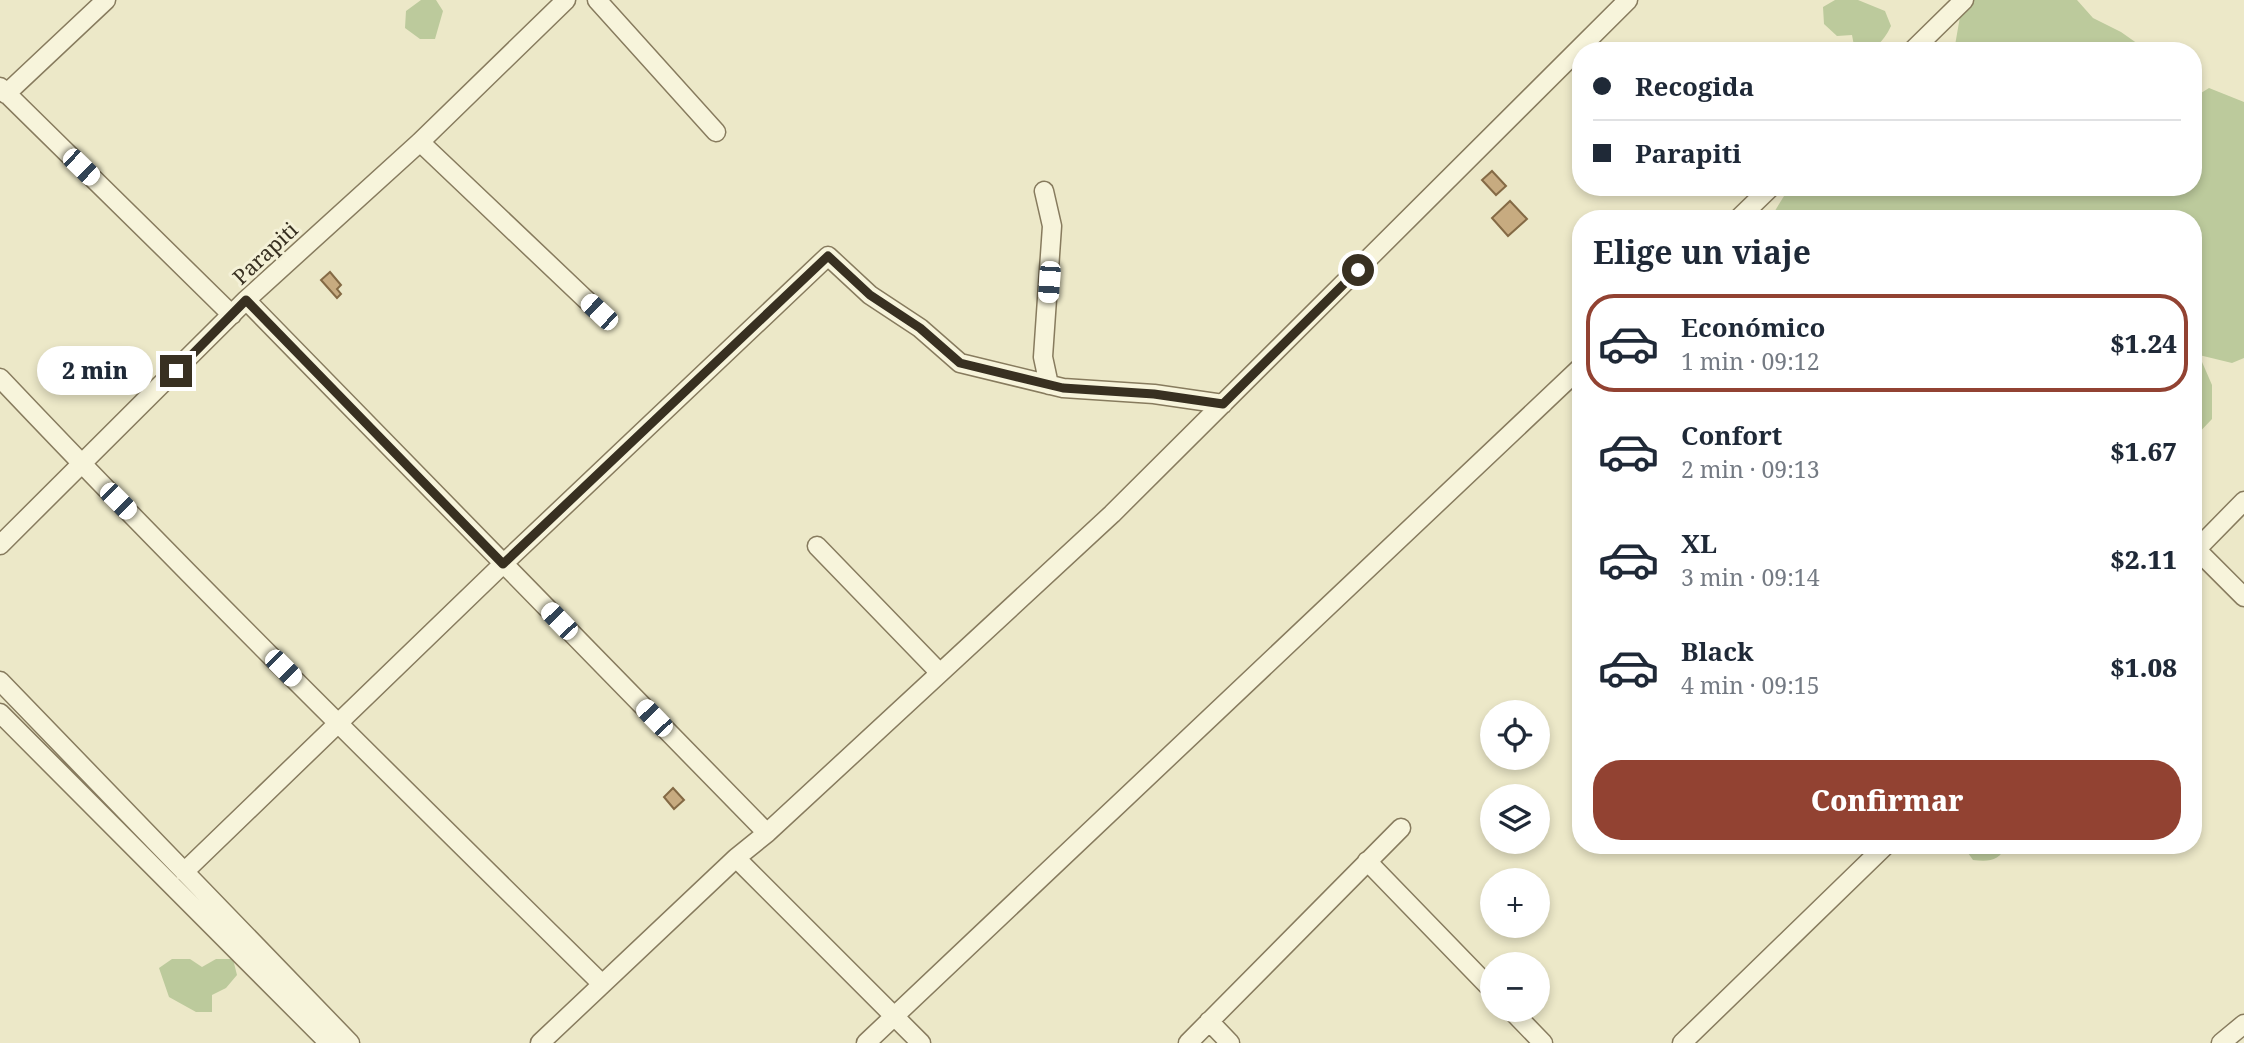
<!DOCTYPE html>
<html lang="es">
<head>
<meta charset="utf-8">
<style>
	:root { --surface:#fff; --page:#f2f2f3; --text:#1f2937; --muted:#747a83; --line:#e0e1e3; --accent:#924232 }
	body { margin:0; font-family:"Noto Serif",serif; background:var(--page); color:var(--text); height:100vh; display:flex; flex-direction:column; font-size:26px; white-space:nowrap }
	* { box-sizing:border-box; margin:0 }
	p { font-size:23px; color:var(--muted) }
	.icon { flex:none; width:38px; height:38px; fill:none; stroke:currentColor; stroke-width:2; stroke-linecap:round; stroke-linejoin:round }
	.map { position:relative; flex:1; overflow:hidden }
	.side { position:absolute; left:1572px; top:210px; width:630px; height:644px; display:flex; flex-direction:column; background:var(--surface); border-radius:28px; box-shadow:0 4px 10px #0003 }
	.side>* { flex:none }
	.hud { position:absolute; left:1572px; top:42px; width:630px; height:154px; border-radius:28px; box-shadow:0 4px 10px #0003; display:grid; align-content:center; height:154px; padding:0 21px; background:var(--surface) }
	.controls { position:absolute; left:1480px; top:700px; display:grid; gap:14px }
	.controls a { display:grid; place-items:center; width:70px; height:70px; border-radius:50%; background:var(--surface); box-shadow:0 4px 10px #0003; font-size:35px }
	.end { position:absolute; width:32px; height:32px; margin:-16px; border:9px solid #383021; background:#fff; box-shadow:0 0 0 4px #fff }
	.from { border-radius:50% }
	.bubble { position:absolute; height:49px; border-radius:24px; background:var(--surface); box-shadow:0 4px 10px #0003; font-size:23px; font-weight:800; line-height:49px; text-align:center }
	.car { position:absolute; width:21px; height:42px; margin:-21px -10px; border-radius:9px; box-shadow:0 0 5px 2px #0007; background:linear-gradient(#fff 24%,#345 0 40%,#fff 0 76%,#345 0 86%,#fff 0) }
	.hud b { display:flex; align-items:center; gap:24px; height:66px; font-size:26px }
	.hud b+b { border-top:2px solid var(--line) }
	.hud i { width:18px; height:18px; background:var(--text) }
	ul { padding:0; list-style:none }
	li { display:flex; align-items:center; gap:21px; height:98px; margin:0 14px 10px; padding:0 7px; border:4px solid transparent; border-radius:28px }
	li div { flex:1 }
	li b { display:block; font-size:26px }
	li em { font-style:normal; font-weight:800 }
	li.on { border-color:var(--accent) }
	li>.icon { width:63px; height:63px; stroke-width:1.5 }
	h2 { padding:0 21px; font-size:32px; line-height:84px }
	.cta { display:flex; gap:14px; margin-top:auto; padding:14px 21px }
	.cta a { flex:1; height:80px; border-radius:28px; background:var(--accent); color:#fff; font-size:28px; font-weight:800; line-height:80px; text-align:center }
	.map>svg:first-child { display:block }
	.green { fill:#bcca9c }
	.building { fill:#c7ab80; stroke:#846a45; stroke-width:2 }
	.lines { fill:none; stroke-linecap:round; stroke-linejoin:round }
	.street-casing { stroke:#877b5e; stroke-width:21 }
	.street { stroke:#f7f4db; stroke-width:18 }
	.route { stroke:#383021; stroke-width:9 }
	.labels { text-anchor:middle; dominant-baseline:central; stroke-width:6; stroke-linejoin:round; paint-order:stroke }
	.street-label { font-size:21px; fill:#383021; stroke:#f4f1d7 }
</style>
</head>
<body>
<div class="map">
<svg width="2244" height="1043" viewBox="0 0 2244 1043">
	<rect width="100%" height="100%" fill="#ece8c8"/>
	<path class="green" d="M421,0H436L443,11L435,39H420L405,28L406,11Z
		M1835,0H1858L1885,11L1891,26C1883,43 1874,51 1855,51L1852,35L1837,36L1824,24L1823,7Z
		M1972,0H2077L2093,18L2121,32L2148,51H1954L1961,11Z
		M2209,88L2244,102V358L2232,363L2199,355L2212,385V419L2193,439V219H1770L1784,196L1802,187H2193V98Z
		M1958,845H2006C2000,861 1989,862 1973,860L1963,846Z
		M172,959H190L202,967L216,959H233L237,975L226,988L212,995V1012H196L169,997L159,968Z"/>
	<path class="building" d="M1492,171L1506,186L1496,195L1482,180Z
		M1510,201L1527,219L1508,236L1492,218Z
		M330,272L341,285L337,289L341,294L337,298L321,280Z
		M673,788L684,800L674,809L664,797Z"/>
	<g class="lines">
		<g class="street-casing">
			<path id="street" d="M597,0L716,132
				M1912,51L1964,0
				M0,87L232,315
				M6,94L106,0
				M420,142L599,312
				M1044,191L1052,226L1043,357L1049,385
				M1738,219L1771,187
				M246,300L767,833L736,858L921,1043
				M0,378C196,585 399,784 602,984
				M0,545L246,300L420,142L566,0
				M817,546L940,673
				M2196,549L2244,597
				M2193,553L2244,501
				M0,681L350,1043
				M0,713L329,1043
				M767,833L1112,514L1628,0
				M1367,861L1493,991
				M184,872L503,564L828,256L870,295L920,328L960,363L1063,388L1154,394L1223,404
				M1511,1010L1543,1043
				M1209,1021L1230,1043
				M540,1043L736,858
				M866,1043L1580,368
				M1188,1043L1401,828
				M1682,1043L1886,845
				M2221,1043L2244,1024"/>
		</g>
		<use href="#street" class="street"/>
	</g>
	<g class="lines">
		<path class="route" d="M176,371L246,300L503,564L828,256L870,295L920,328L960,363L1063,388L1154,394L1223,404L1358,270"/>
	</g>
	<g class="labels">
		<g class="street-label">
			<text transform="translate(265 253) rotate(-43)">Parapiti</text>
		</g>
	</g>
</svg>
<div class="controls">
<a><svg class="icon" aria-label="locate" viewBox="0 0 24 24"><circle cx="12" cy="12" r="6"/><path d="M12 2v4M12 18v4M2 12h4M18 12h4"/></svg></a>
<a><svg class="icon" aria-label="layers" viewBox="0 0 24 24"><path d="M12 4l9 5-9 5-9-5zM3 14l9 5 9-5"/></svg></a>
<a>+</a>
<a>−</a>
</div>
<i class="end from" style="left:1358px;top:270px"></i>
<i class="end" style="left:176px;top:371px"></i>
<div class="bubble" style="left:37px;top:346px;width:116px">2 min</div>
<i class="car" style="left:81px;top:167px;rotate:134deg"></i>
<i class="car" style="left:1049px;top:282px;rotate:184deg"></i>
<i class="car" style="left:599px;top:312px;rotate:313deg"></i>
<i class="car" style="left:118px;top:501px;rotate:135deg"></i>
<i class="car" style="left:559px;top:621px;rotate:316deg"></i>
<i class="car" style="left:283px;top:668px;rotate:135deg"></i>
<i class="car" style="left:654px;top:718px;rotate:316deg"></i>
<div class="hud">
<b><i class="from"></i>Recogida</b>
<b><i></i>Parapiti</b>
</div>
<section class="side">
<h2>Elige un viaje</h2>
<ul>
<li class="on"><svg class="icon" aria-label="car" viewBox="0 0 24 24"><path d="M5 17H2v-5l4-1 3-4h7l3 4 3 1v5h-3M9 17h6M6 11h13"/><circle cx="7" cy="17" r="2"/><circle cx="17" cy="17" r="2"/></svg><div><b>Económico</b><p>1 min · 09:12</p></div><em>$1.24</em></li>
<li><svg class="icon" aria-label="car" viewBox="0 0 24 24"><path d="M5 17H2v-5l4-1 3-4h7l3 4 3 1v5h-3M9 17h6M6 11h13"/><circle cx="7" cy="17" r="2"/><circle cx="17" cy="17" r="2"/></svg><div><b>Confort</b><p>2 min · 09:13</p></div><em>$1.67</em></li>
<li><svg class="icon" aria-label="car" viewBox="0 0 24 24"><path d="M5 17H2v-5l4-1 3-4h7l3 4 3 1v5h-3M9 17h6M6 11h13"/><circle cx="7" cy="17" r="2"/><circle cx="17" cy="17" r="2"/></svg><div><b>XL</b><p>3 min · 09:14</p></div><em>$2.11</em></li>
<li><svg class="icon" aria-label="car" viewBox="0 0 24 24"><path d="M5 17H2v-5l4-1 3-4h7l3 4 3 1v5h-3M9 17h6M6 11h13"/><circle cx="7" cy="17" r="2"/><circle cx="17" cy="17" r="2"/></svg><div><b>Black</b><p>4 min · 09:15</p></div><em>$1.08</em></li>
</ul>
<div class="cta"><a>Confirmar</a></div>
</section>
</div>
</body>
</html>
